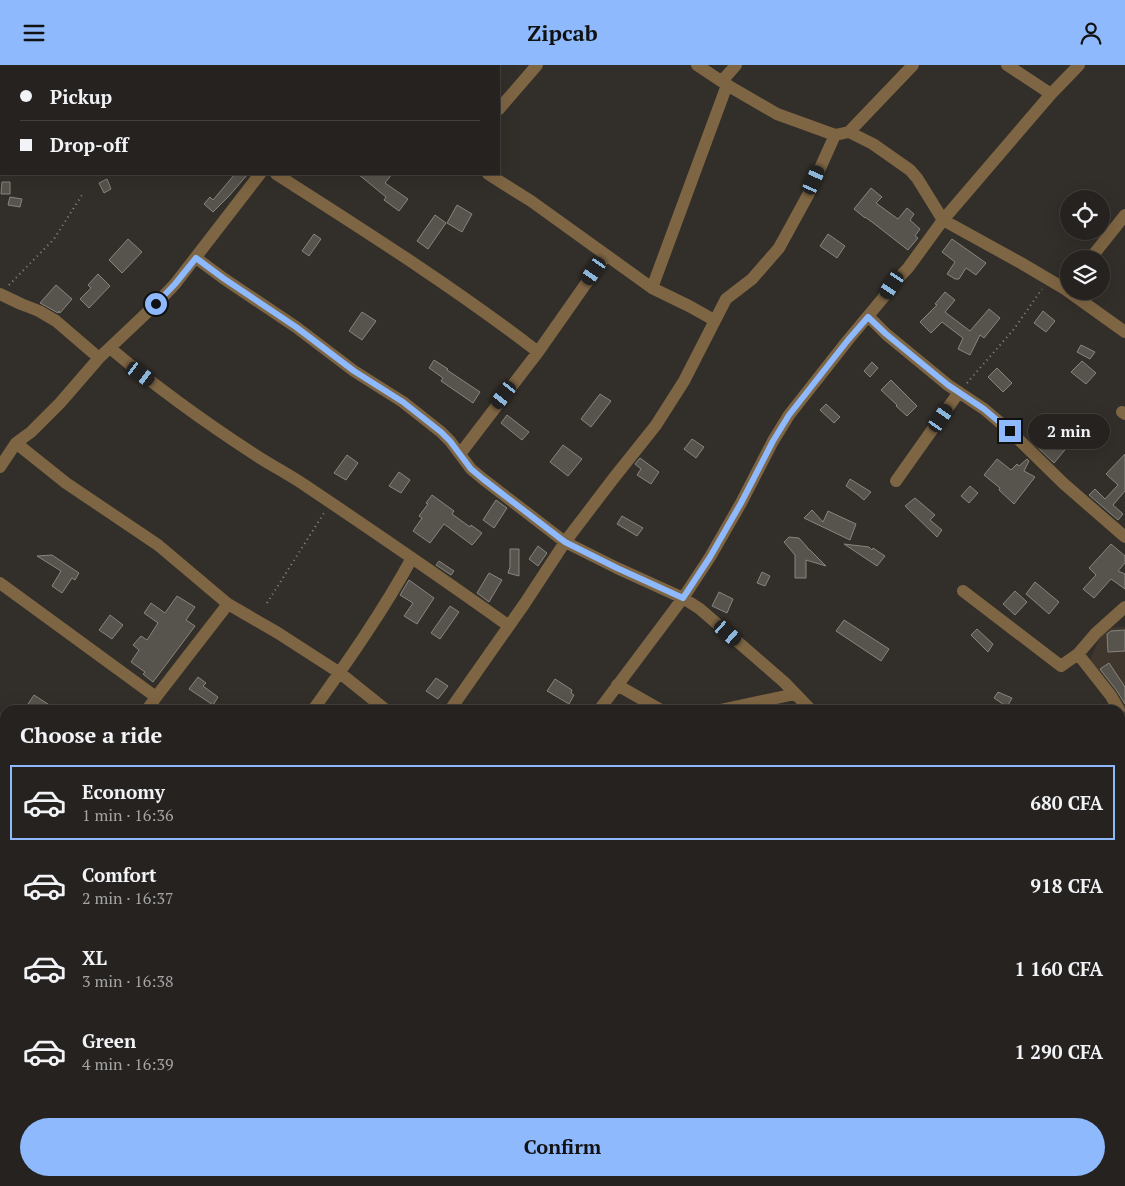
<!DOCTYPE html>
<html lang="en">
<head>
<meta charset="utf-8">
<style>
	:root { --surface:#26221f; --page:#322f2c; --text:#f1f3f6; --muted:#a4a4a4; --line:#423f3d; --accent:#8eb9fd }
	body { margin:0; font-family:"PT Serif",serif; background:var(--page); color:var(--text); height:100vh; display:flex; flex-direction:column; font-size:19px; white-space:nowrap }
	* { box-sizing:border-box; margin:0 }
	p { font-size:16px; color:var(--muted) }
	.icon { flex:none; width:28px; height:28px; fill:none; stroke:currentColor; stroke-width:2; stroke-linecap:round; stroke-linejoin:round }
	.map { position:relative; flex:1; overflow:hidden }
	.side { position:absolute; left:0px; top:640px; width:1125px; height:481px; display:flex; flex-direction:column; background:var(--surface); border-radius:15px 15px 0 0; box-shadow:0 5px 20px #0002,0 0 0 1px var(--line) }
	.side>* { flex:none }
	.guide { position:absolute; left:0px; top:0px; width:500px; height:110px; box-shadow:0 5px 20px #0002,0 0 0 1px var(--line); display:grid; align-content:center; height:110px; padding:0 20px; background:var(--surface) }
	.controls { position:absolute; left:1060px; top:125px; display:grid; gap:10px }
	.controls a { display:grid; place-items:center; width:50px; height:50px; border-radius:50%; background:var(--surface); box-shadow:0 5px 20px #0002,0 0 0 1px var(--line); font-size:25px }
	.end { position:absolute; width:22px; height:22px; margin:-11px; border:6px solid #8eb9fd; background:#111; box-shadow:0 0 0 2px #111 }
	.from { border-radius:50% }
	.bubble { position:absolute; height:35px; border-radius:18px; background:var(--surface); box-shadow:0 5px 20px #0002,0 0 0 1px var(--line); font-size:16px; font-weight:600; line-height:35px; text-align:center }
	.car { position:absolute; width:15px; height:30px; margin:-15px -8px; border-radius:6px; box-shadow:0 0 4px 1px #0007; background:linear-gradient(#222 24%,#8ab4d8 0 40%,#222 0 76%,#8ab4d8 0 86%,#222 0) }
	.guide b { display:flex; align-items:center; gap:18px; height:48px; font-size:19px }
	.guide b+b { border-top:1px solid var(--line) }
	.guide i { width:12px; height:12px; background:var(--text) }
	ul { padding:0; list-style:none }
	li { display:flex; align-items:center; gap:15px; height:75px; margin:0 10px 8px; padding:0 10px; border:2px solid transparent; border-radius:0px }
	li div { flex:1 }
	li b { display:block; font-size:19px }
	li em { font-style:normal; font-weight:600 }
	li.on { border-color:var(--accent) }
	li>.icon { width:45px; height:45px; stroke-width:1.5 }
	h2 { padding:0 20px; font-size:22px; line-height:60px }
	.action { display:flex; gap:10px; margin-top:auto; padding:10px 20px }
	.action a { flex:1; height:58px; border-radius:30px; background:var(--accent); color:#111; font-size:20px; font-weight:600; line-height:58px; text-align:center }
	header { display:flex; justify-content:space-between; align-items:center; height:65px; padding:0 20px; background:var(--accent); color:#111; font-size:22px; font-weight:600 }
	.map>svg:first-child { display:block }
	.built { fill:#3f372d }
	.building { fill:#57534d; stroke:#89847e }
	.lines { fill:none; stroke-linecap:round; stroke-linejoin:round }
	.path { stroke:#8d8a86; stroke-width:2; stroke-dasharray:1 4; stroke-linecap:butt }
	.street { stroke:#7e6543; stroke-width:12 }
	.secondary { stroke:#aa834b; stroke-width:12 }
	.route { stroke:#8eb9fd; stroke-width:6 }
</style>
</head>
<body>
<header><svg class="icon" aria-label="menu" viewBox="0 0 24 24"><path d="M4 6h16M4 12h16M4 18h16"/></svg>Zipcab<svg class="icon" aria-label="person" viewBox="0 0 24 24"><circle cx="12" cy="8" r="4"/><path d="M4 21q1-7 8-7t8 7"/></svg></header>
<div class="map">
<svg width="1125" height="1121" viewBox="0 0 1125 1121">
	<rect width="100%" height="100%" fill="#322e29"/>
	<path class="built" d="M1125,562V646L1109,622L1089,597L1104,563Z"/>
	<path class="building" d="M235,109H248L229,131L213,147L204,139L210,132L213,135Z
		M358,109H392L385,118L408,134L399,146L384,135L386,132Z
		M107,114L111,124L104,128L99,118Z
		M2,117H10V129H1Z
		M871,123L882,132L876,138L898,154L907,143L914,149L910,155L920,164L915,171L918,173L908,185L872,157L865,152V153L854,144Z
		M10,132L22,134L20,142L8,140Z
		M457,140L472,149L462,167L447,158Z
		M435,150L446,158L428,184L417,176Z
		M314,169L321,174L309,191L302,186Z
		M828,169L845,181L837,193L820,181Z
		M128,174L142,187L122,208L109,195Z
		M952,174L986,198L976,210L966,203L959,214H955L947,209L955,197L942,187Z
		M98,209L110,221L89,243L80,234L91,223L88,220Z
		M56,220L72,234L60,248L59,246L58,248L40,238Z
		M945,227L955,235L945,247L970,266L989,244L1000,253L984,273L980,270L970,290L958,284L963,273L942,257L931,268L920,257L937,240L935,239Z
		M1043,246L1055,256L1046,267L1034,258Z
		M362,247L376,256L362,275L349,266Z
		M1081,280L1095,287L1090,294L1077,287Z
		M434,295L448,304L447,305L480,327L473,338L441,316L443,313L429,303Z
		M1082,296L1096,308L1086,319L1071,307Z
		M872,297L878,303L870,312L864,306Z
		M997,303L1012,318L1003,327L988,312Z
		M891,315L917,341L907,351L896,341L897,340L881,325Z
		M600,329L611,336L591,362L581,354Z
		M826,339L840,352L834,358L820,345Z
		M507,350L529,367L522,375L501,358Z
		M1052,353L1074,374L1054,398L1031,376L1047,360H1046Z
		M692,374L704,382L696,393L684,384Z
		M563,380L582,394L568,411L550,397Z
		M1125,389V426L1113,440L1123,449L1118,455L1089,430L1095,424L1105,434L1118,420L1106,409Z
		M347,390L358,398L346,415L334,408Z
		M640,393L659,407L651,419L637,410L641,404L635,399Z
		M997,394L1011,405L1017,399L1019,401L1027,394L1029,396L1024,406L1035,412L1014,439L999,425L1000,423L984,410Z
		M399,407L410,415L401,428L389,421Z
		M850,414L871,427L864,435L857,429L846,421Z
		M970,421L978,428L969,438L961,431Z
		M432,430L454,446L452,449L470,462L471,460L482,468L474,478L472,480L444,459L430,478L413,466L422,453L419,451L428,439L426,438Z
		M915,433L935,450L930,455L942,465L937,472L905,441Z
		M496,435L507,443L494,463L483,455Z
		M812,445L823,457L828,446L856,459L850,475L804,453Z
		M622,451L643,463L637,471L617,459Z
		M789,472L799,473L808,483V484L810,485L826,501L806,495V513H795V490L784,477Z
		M844,479L869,482L872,485L873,483L885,491L877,501Z
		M1111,479L1125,491V498L1118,506L1125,509V524L1111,514L1094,533L1083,524L1096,510L1089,503Z
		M538,481L547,488L538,501L529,494Z
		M510,484H519V511L508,508L510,502Z
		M52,490L79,508L75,515L72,513L62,528L52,521L61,506L37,491Z
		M439,496L454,506L451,510L436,500Z
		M762,507L770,511L765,521L757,518Z
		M489,508L502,515L489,537L477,528Z
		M409,515L434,533L417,559L404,551L413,538L400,530Z
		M1035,517L1059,537L1049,549L1026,529Z
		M1015,526L1027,537L1015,550L1003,539Z
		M719,527L733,534L727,548L712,541Z
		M177,531L195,542L186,555L195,561L153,617L143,609L145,607L131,597L139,585L133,580L141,571L147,575L158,558L144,548L151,538L165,548Z
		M450,541L459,547L440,574L431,568Z
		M110,550L123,560L112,574L99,565Z
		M844,555L889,584L881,596L836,566Z
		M977,564L993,579L988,587L971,570Z
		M1125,565V586L1108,587L1107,569L1111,566Z
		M1109,598L1125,622V639L1117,626L1100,604Z
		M198,612L206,618L203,621L218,632L213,640L189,624Z
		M436,613L448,621L438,634L426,626Z
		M555,614L572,625L571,628L574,630L569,639L547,626Z
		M998,627L1012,633L1007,642L994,633Z
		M34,630L57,645H24Z"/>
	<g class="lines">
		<path class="path" d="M9,220L54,174L82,130
			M967,318L1014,264L1042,224
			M267,538L324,448"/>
		<path class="street" d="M156,0L158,1
			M328,0L329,1
			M697,0L727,20L777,49L835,70L849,67L873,79L910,105L917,113L943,155L1021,198L1065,224L1125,267
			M1007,0L1051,29
			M384,1L385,0
			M722,16L736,0
			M499,44L537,0
			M849,67L913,0
			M276,109C365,166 454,222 538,287
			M488,109L531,136L652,223L689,241L714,255
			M196,193L223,213L296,262L354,306L403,337L441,367L450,376L471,404L483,414L565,477L617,503L683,533L700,544L784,617L811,645
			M1090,194L1125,150
			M652,223L727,20
			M0,229L21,239L39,246L56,256L99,293
			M868,251L886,269L948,320L984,344L1010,366L1063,418L1125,472
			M110,283C156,322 206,358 257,391C274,402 292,411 309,423C376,468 443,514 509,561
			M1122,347L1125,349
			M16,378L66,418L158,480L228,539L278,568L340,608L386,645
			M460,389L538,287L606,190
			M0,402L16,378L31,367L60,338L99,293L156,239L175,219L260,109
			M896,416L959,327
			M0,518L156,632
			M963,526L1061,601L1078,589L1096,568L1125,542
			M1078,589L1111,631L1119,645
			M617,620L661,645
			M147,645L156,632L228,539
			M313,645C348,596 383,546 412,493
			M450,645L525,538L565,477L613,414L656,360L684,316L726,234L752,214L779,183L808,130L835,70
			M599,645L683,533L710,492L741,438L773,376L789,350L848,275L883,233L892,220L908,203L943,155L1051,29L1079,0
			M720,645L795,629
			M0,663L5,667
			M1120,726L1125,723
			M0,769L5,765
			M0,802L5,805
			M0,948L5,949
			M0,994L5,991
			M1120,996L1125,991
			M1120,1048L1125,1053
			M31,1116L32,1121
			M522,1116L536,1121
			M1029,1116L1033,1121
			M143,1121L144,1116
			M331,1121L333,1116
			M467,1121L468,1116
			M602,1121L604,1116"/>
		<path class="secondary" d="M0,962L5,972
			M79,1116L82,1121"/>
	</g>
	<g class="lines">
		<path class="route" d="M156,239L175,219L196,193L223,213L296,262L354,306L403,337L441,367L450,376L471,404L483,414L565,477L617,503L683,533L710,492L741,438L773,376L789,350L848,275L868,252L886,269L948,320L984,344L1010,366"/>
	</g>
</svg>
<div class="controls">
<a><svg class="icon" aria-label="locate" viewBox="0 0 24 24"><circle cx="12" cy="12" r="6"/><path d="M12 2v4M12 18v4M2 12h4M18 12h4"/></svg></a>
<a><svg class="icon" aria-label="layers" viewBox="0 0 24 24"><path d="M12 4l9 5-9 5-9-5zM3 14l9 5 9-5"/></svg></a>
</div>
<i class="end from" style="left:156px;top:239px"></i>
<i class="end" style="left:1010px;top:366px"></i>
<div class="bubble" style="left:1028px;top:349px;width:82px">2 min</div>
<i class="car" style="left:814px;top:115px;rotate:24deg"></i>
<i class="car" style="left:594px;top:206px;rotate:215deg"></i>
<i class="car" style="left:892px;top:220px;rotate:214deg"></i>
<i class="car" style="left:141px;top:309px;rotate:126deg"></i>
<i class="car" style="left:504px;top:330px;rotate:217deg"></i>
<i class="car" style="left:941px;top:353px;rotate:35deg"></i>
<i class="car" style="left:728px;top:568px;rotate:131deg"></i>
<div class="guide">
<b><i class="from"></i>Pickup</b>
<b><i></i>Drop-off</b>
</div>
<section class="side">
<h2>Choose a ride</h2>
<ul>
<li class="on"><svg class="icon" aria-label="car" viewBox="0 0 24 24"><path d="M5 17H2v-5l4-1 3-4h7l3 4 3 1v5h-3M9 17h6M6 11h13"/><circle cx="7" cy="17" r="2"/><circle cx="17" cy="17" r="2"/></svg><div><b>Economy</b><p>1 min · 16:36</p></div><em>680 CFA</em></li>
<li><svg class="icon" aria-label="car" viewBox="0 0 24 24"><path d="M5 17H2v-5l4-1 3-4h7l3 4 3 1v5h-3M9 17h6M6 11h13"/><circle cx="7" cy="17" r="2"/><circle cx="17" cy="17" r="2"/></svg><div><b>Comfort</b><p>2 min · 16:37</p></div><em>918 CFA</em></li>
<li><svg class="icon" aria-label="car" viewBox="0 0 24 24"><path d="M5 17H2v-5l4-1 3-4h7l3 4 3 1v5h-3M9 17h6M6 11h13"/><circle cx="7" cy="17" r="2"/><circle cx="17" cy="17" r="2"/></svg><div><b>XL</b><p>3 min · 16:38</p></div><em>1 160 CFA</em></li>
<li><svg class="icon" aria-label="car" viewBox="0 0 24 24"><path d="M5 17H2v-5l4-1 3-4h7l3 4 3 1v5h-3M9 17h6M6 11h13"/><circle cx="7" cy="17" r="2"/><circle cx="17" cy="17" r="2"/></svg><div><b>Green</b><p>4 min · 16:39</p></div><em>1 290 CFA</em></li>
</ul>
<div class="action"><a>Confirm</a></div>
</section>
</div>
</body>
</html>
